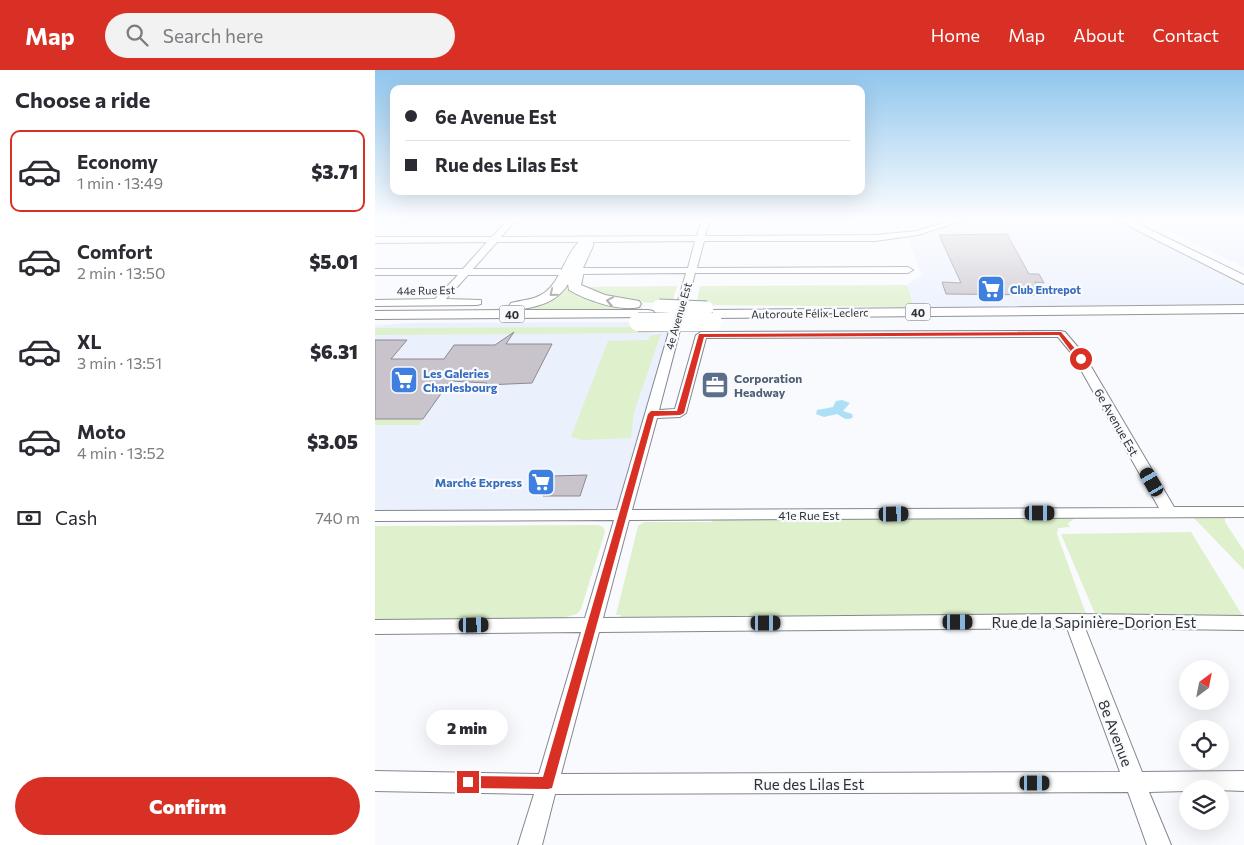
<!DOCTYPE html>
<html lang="en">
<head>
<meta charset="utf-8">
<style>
	:root { --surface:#fff; --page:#f2f2f3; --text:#2b2b33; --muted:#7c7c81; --line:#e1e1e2; --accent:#d93025 }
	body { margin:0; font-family:Commissioner,sans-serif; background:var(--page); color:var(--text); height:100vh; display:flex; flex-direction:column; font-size:19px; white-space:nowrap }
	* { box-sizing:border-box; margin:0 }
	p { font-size:16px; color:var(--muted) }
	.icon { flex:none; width:28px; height:28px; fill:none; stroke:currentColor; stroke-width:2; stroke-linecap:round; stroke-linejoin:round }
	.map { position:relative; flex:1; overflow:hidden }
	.side { display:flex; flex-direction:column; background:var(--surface); width:375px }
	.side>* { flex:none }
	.banner { position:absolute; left:15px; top:15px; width:475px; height:110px; border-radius:10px; box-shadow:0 5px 20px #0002; display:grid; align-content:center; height:110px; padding:0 15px; background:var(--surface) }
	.needle { width:32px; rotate:32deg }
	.tools { position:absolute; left:804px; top:590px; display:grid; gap:10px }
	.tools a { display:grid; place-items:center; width:50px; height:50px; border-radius:50%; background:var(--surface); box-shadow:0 5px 20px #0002; font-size:25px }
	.end { position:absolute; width:22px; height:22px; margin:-11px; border:6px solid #d93025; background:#fff; box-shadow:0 0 0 2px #fff }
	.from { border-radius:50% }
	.bubble { position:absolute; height:35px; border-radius:18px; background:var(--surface); box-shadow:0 5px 20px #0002; font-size:16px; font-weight:800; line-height:35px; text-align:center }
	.car { position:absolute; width:15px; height:30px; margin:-15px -8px; border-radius:6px; box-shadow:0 0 4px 1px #0007; background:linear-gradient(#222 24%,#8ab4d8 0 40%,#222 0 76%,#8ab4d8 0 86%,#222 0) }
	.banner b { display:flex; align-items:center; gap:18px; height:48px; font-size:19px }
	.banner b+b { border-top:1px solid var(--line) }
	.banner i { width:12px; height:12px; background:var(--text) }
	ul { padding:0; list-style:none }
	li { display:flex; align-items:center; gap:15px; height:82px; margin:0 10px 8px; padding:0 5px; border:2px solid transparent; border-radius:10px }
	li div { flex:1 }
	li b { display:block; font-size:19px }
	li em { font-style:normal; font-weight:800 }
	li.active { border-color:var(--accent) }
	li>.icon { width:45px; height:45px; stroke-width:1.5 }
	h2 { padding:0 15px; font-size:22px; line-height:60px }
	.pay { display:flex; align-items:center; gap:12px; height:55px; padding:0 15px; font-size:19px }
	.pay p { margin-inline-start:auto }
	.button { display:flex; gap:10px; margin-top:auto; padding:10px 15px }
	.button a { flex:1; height:58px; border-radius:30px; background:var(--accent); color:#fff; font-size:20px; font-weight:800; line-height:58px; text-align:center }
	header { display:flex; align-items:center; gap:30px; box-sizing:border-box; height:70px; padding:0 25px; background:var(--accent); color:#fff }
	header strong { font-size:24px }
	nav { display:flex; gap:28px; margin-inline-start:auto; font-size:18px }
	.search { width:350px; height:45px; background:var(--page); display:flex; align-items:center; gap:12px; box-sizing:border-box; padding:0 18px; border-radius:28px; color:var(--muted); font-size:19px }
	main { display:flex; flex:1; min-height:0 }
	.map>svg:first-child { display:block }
	.built { fill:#ebf0fd }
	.green { fill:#def0cc }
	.water { fill:#ace1f5 }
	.building { fill:#c9c4cc; stroke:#8e8991 }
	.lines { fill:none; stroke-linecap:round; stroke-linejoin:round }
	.minor-casing { stroke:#84878f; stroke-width:2 }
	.major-casing { stroke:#84878f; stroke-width:2 }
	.highway-casing { stroke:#84878f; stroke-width:2 }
	.minor { fill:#fff; fill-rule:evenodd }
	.major { fill:#fff; fill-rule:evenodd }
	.highway { fill:#fff; fill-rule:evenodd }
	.highway-bridge-far1-casing { stroke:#84878f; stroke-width:15; stroke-linecap:butt }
	.highway-bridge-casing { stroke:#84878f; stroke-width:19; stroke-linecap:butt }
	.highway-bridge-far1 { stroke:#fff; stroke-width:13 }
	.highway-bridge { stroke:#fff; stroke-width:18 }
	.oneway { stroke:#969899 }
	.route { fill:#d93025 }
	.labels { text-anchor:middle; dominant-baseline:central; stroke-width:4.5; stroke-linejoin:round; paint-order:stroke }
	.far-shop-label { font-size:11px; font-weight:bold; fill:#366cbe; stroke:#f9fafe; text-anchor:start }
	.far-street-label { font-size:11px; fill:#2e3033; stroke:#f9fafe }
	.shield { fill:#f9fafe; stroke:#6b6d70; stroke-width:1 }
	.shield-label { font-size:11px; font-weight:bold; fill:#2e3033 }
	.shop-label { font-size:12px; font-weight:bold; fill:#366cbe; stroke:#f9fafe; text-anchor:start }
	.service-label { font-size:12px; font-weight:bold; fill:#4e5e75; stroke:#f9fafe; text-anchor:start }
	.street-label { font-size:12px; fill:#2e3033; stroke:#f9fafe }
	.near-street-label { font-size:15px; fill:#2e3033; stroke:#f9fafe }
</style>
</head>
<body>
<header>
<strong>Map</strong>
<div class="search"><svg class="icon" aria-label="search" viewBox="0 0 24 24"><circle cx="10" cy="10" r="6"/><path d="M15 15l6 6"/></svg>Search here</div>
<nav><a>Home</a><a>Map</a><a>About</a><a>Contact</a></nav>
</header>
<main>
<section class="side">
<h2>Choose a ride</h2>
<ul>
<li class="active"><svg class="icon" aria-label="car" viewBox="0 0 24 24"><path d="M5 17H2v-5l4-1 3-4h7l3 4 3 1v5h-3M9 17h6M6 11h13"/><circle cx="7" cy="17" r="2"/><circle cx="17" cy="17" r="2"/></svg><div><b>Economy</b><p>1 min · 13:49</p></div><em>$3.71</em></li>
<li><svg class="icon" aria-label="car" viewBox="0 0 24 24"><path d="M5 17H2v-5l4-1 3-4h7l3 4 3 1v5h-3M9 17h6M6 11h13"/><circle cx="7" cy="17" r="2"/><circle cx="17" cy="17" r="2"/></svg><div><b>Comfort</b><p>2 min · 13:50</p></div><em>$5.01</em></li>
<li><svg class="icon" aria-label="car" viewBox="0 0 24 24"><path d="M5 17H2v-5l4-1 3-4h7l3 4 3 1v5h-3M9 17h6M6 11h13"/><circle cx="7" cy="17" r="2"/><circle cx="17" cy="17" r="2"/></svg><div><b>XL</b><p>3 min · 13:51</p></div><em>$6.31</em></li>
<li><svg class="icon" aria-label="car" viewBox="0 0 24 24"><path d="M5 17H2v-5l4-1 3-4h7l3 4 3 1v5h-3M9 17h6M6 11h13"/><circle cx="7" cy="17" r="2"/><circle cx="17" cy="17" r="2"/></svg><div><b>Moto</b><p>4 min · 13:52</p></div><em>$3.05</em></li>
</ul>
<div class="pay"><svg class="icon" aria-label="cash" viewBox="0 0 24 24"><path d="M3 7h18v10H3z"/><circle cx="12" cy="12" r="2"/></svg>Cash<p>740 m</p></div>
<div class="button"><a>Confirm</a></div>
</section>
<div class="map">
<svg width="869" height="775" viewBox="0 0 869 775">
	<rect width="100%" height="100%" fill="#f9fafe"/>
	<path class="built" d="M0,149H71L64,156L0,155Z
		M604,149H737L800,177L869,213V235L539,237L532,215L547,205L532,168L544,167Z
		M767,149H869V197Z
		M263,252L300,256L249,445L0,446V256L33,253Z"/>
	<path class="green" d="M193,210L196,220L215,230L268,237L266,239L107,240L156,235Z
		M532,215L539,237L321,235L325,216Z
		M302,216L297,234L249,231L224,226L206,217Z
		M289,257L288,260L273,263L0,265V258Z
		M286,264L259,342L256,368L207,370L196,367L233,271L273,270L275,266Z
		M0,349H48L44,355H0Z
		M817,446H850V452L869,481V500Z
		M697,447L698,450L693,453L695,457L683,458L682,464L711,544L246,547V545H241L263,456L269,452H337L338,449Z
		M223,455L228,457L230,462L206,539L202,544L188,548L0,550V456Z
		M816,462L869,548L723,551L686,464Z"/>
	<path class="water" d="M467,330L475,333L468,341L477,344L478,347C471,352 468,347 462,344L449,347L441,344L442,340L458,337L461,331Z"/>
	<path class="building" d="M632,164L654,204H664L669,213L660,212L667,225L571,224L567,212L586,213L564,165Z
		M139,262L131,274H177L157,313L111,315L112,313L75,311L48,349H0V270H32L16,289H69L79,275H120Z
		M212,405L205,426H168L177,406Z"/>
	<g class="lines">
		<g class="minor-casing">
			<path id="minor" d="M134,149H142L126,167L322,166L327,149H335L330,166L500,165L542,161L581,149H593L543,165L500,171H329L322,198L533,197L538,200L533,203H320L284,340L300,339L321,265L326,262L686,261L690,262L708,283L799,437H869V447L254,450L228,548L698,544L869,546V560L710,558L767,702L869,701V721L812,719V721L774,722L796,775H772L753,722L180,724L167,775H143L159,724L0,721V701L164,704L206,562L0,564V550L210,548L239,450L0,451V441L242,440L311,203L202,204L197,201L210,176V172H122L98,199H185L190,202L185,205H93L71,229L106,230V234L102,235L0,236V230L60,229L83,205H0V199H88L112,172L0,173V167H117ZM320,171L313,198H208L218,176V172ZM683,267L697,284L784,438L257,440L282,348L305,347L311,343L331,268ZM692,558L745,702L186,704L224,562Z"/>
		</g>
		<g class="major-casing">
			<path id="major" d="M740,149H753L869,205V214Z"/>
		</g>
		<g class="highway-casing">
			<path id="highway" d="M214,166L220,170L209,182L201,197L207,198L209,201L206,215L230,225L264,231L266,234L264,237C245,242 211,230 194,220L193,214C181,233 164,236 143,240H273L278,241L280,244L278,247L0,249V241L139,240L134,236L136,233C147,230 160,230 169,223C188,211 192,172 214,166Z
				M869,235V243L338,248L333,247L331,244L333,241L338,240Z"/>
		</g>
		<use href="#minor" class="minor"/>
		<use href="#major" class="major"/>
		<use href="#highway" class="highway"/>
		<g class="highway-bridge-far1-casing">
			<path id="highway-bridge-far1" d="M284,236L332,238"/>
		</g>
		<g class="highway-bridge-casing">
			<path id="highway-bridge" d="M263,252H338"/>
		</g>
		<use href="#highway-bridge-far1" class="highway-bridge-far1"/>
		<use href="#highway-bridge" class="highway-bridge"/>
	</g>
	<defs><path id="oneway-chevron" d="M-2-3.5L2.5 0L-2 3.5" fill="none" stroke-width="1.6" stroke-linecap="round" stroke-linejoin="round" transform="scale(1.25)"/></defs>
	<g class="oneway">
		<use href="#oneway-chevron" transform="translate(178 223) rotate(141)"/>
		<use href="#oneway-chevron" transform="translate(235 231) rotate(-169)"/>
	</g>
	<linearGradient id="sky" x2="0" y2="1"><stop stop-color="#90c6ed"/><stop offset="0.58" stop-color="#fcfdff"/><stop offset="1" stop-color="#fcfdff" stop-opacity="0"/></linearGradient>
	<rect width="869" height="257" fill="url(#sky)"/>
	<path class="route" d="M686,262L708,288V291H703L684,265L329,267L309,343L305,345L279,346L177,718L173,719L93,718L88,716L86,712L88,707L93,706L168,707L273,344L276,341H302L324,264Z"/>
	<defs>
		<g id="supermarket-square" transform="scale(1.4375)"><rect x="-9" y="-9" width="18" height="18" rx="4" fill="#3f7fe0" stroke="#f9fafe"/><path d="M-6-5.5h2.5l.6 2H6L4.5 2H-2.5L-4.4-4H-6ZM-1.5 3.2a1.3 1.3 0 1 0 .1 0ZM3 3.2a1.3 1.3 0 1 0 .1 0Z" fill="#fff"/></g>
		<g id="office-square" transform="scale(1.4375)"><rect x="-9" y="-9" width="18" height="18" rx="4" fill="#5c6f8a" stroke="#f9fafe"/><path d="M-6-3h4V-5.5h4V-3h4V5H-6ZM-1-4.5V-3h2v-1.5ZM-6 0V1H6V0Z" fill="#fff"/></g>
	</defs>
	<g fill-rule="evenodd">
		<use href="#supermarket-square" x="616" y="219"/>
		<use href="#supermarket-square" x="29" y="310"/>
		<use href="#office-square" x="340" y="315"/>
		<use href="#supermarket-square" x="166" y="412"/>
	</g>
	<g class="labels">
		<g class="far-shop-label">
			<text x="635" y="219">Club Entrepot</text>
		</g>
		<g class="far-street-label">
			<text transform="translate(51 220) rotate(-1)">44e Rue Est</text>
			<text transform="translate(435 243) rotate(-1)">Autoroute Félix-Leclerc</text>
			<text transform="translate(303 246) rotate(-74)">4e Avenue Est</text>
		</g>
		<g class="shield">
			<rect x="530.5" y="233.5" width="25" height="17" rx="4"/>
			<rect x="124.5" y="235.5" width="25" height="17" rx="4"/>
		</g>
		<g class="shield-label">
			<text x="543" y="242">40</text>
			<text x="137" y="244">40</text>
		</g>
		<g class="shop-label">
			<text x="48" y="303">Les Galeries<tspan x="48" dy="14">Charlesbourg</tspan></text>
			<text x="147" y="412" text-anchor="end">Marché Express</text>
		</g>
		<g class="service-label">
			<text x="359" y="308">Corporation<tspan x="359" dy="14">Headway</tspan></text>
		</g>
		<g class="street-label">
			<text transform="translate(742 352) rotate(60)">6e Avenue Est</text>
			<text x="434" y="445">41e Rue Est</text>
		</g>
		<g class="near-street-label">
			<text x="719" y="552">Rue de la Sapinière-Dorion Est</text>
			<text transform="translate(741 663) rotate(69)">8e Avenue</text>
			<text x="434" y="714">Rue des Lilas Est</text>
		</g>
	</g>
</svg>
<div class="tools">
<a><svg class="needle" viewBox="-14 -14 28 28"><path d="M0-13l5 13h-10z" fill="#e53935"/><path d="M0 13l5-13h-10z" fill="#7c7c81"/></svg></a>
<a><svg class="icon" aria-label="locate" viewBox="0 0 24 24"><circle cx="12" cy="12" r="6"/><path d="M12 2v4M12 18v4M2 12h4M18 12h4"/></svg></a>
<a><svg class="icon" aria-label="layers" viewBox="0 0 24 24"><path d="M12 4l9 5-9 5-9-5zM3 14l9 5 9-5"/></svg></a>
</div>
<i class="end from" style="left:706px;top:289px"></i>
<i class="end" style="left:93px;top:712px"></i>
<div class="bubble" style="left:51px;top:640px;width:82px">2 min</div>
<i class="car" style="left:777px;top:412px;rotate:330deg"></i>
<i class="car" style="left:665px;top:443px;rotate:90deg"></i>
<i class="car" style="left:519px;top:444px;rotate:89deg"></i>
<i class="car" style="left:583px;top:552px;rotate:90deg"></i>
<i class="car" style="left:391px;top:553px;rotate:90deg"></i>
<i class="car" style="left:99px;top:555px;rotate:89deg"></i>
<i class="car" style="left:660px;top:713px;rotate:90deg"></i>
<div class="banner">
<b><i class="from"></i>6e Avenue Est</b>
<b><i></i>Rue des Lilas Est</b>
</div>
</div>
</main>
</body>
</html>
